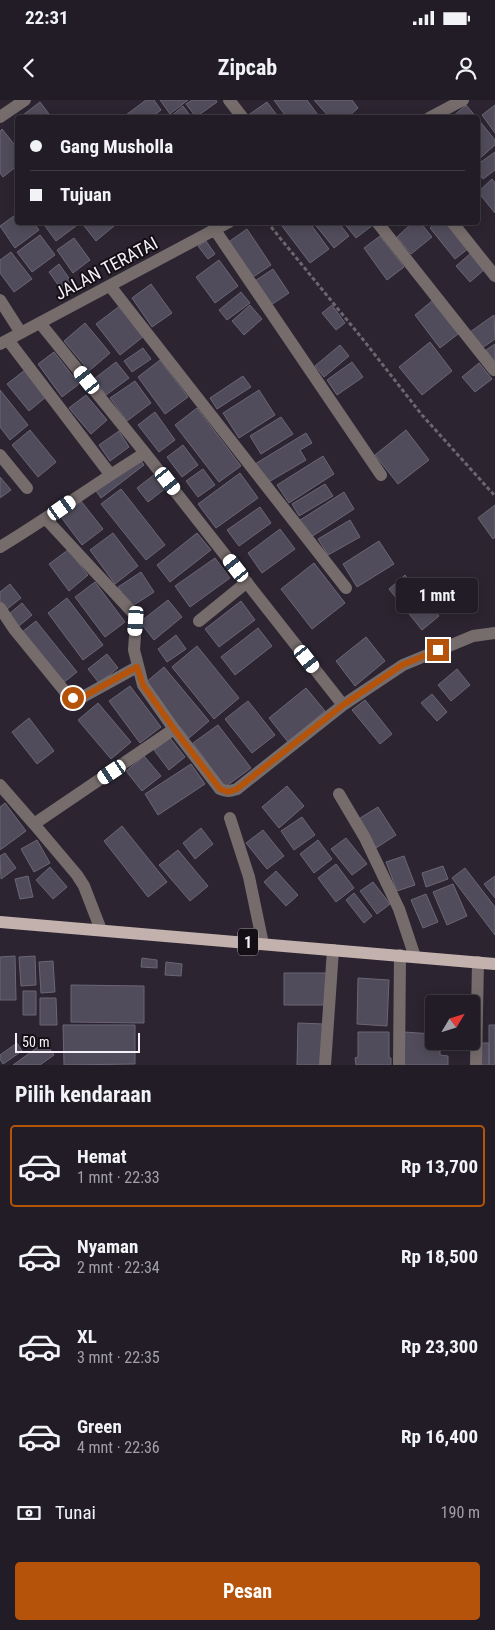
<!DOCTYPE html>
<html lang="id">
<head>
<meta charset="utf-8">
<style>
	:root { --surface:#211c25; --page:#29252d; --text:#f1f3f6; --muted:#a2a1a7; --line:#3e3a42; --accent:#b45309 }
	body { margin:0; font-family:"Roboto Condensed",sans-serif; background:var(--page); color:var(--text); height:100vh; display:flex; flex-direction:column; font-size:19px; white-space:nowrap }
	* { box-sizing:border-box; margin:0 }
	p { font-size:16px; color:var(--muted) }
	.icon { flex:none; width:28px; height:28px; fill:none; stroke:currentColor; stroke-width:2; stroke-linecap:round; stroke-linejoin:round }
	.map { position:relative; height:965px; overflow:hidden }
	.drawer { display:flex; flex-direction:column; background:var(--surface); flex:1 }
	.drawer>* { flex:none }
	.hud { position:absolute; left:15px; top:15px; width:465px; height:110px; border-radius:5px; box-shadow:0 2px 12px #0003,0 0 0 1px var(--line); display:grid; align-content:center; height:110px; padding:0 15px; background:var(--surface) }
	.needle { width:32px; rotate:52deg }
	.controls { position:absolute; left:425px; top:895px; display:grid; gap:10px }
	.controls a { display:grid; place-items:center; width:55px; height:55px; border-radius:5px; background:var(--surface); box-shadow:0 2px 12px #0003,0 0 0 1px var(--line); font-size:25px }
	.scale { position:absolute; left:15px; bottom:12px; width:125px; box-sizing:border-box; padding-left:5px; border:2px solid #f5f0f8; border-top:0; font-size:14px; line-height:18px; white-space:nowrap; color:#f5f0f8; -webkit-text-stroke:4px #130f15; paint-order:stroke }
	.end { position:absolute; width:22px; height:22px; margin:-11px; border:6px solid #b45309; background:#fff; box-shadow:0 0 0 2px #fff }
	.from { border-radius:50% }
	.bubble { position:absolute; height:35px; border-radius:5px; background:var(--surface); box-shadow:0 2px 12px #0003,0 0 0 1px var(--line); font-size:16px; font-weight:700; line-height:35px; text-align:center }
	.car { position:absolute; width:15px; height:30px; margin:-15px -8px; border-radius:6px; box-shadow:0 0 4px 1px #0007; background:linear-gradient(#fff 24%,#345 0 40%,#fff 0 76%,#345 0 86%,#fff 0) }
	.hud b { display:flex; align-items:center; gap:18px; height:48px; font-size:19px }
	.hud b+b { border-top:1px solid var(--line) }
	.hud i { width:12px; height:12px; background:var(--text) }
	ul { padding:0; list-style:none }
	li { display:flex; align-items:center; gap:15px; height:82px; margin:0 10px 8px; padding:0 5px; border:2px solid transparent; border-radius:5px }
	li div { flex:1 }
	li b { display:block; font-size:19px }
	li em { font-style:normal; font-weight:700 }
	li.on { border-color:var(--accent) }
	li>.icon { width:45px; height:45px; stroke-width:1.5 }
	h2 { padding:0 15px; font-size:22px; line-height:60px }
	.pay { display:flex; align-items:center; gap:12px; height:55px; padding:0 15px; font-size:19px }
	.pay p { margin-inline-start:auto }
	.action { display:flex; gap:10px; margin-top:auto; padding:10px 15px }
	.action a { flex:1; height:58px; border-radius:5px; background:var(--accent); color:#fff; font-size:20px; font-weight:700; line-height:58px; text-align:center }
	.status { display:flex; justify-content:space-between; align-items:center; height:35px; padding:0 25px; background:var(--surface); direction:ltr }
	.status svg { height:14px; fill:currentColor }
	header { display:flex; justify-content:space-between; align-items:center; height:65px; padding:0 15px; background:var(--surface); font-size:22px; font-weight:700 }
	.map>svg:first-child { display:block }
	.building { fill:#514c5b; stroke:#6b6575 }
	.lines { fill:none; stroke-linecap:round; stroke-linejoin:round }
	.path { stroke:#6c6671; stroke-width:3; stroke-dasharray:4 2.5; stroke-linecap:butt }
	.minor { stroke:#756c6b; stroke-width:12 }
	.major { stroke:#c3b1ae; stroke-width:12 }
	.route { stroke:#b45309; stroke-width:6 }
	.labels { text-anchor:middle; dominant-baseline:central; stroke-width:4; stroke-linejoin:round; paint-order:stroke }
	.shield { fill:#130f15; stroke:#b1acb4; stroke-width:1 }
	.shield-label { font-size:16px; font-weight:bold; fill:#f5f0f8 }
	.street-label { font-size:18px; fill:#f5f0f8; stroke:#130f15 }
</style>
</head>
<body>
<div class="status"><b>22:31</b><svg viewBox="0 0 49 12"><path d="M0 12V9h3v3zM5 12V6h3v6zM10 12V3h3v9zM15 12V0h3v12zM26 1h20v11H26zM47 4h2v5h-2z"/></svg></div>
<header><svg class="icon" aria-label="back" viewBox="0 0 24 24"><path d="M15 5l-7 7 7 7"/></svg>Zipcab<svg class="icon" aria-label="person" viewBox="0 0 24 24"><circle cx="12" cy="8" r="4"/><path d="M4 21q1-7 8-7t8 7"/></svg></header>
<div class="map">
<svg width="495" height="965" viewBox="0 0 495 965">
	<rect width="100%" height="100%" fill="#2c2531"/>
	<path class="building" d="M146,0H154L161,10L151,18H122Z
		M160,0H188L170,14Z
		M192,0H216L217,2L196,17L186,4Z
		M274,0H307L320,18H287Z
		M314,0H352L358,8L347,18H330Z
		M40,2L52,18H25L23,15Z
		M267,2L279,18H248L247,16Z
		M466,5L477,18H451Z
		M495,5V33L482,15Z
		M183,6L192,18H169Z
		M478,19L495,40V45L478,60Z
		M2,29L18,49V65L3,77L0,73V31Z
		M495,52V70L483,79L478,71V64Z
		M492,79L495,83V113L478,92Z
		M18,113V122H33L39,130L15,148L0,126Z
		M42,122H73L76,126L56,141Z
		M81,122H111L114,126L96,141Z
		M279,122H309L329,149L310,163Z
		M313,122H338L349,136L334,148Z
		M343,122H371L373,125L356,138Z
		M413,122H420L432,137L411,154L397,137Z
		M436,122H448L469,148L455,159L430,128Z
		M247,129L271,165L250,179L227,143Z
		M40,135L55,155L32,172L17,152Z
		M380,136L404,167L387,180L364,148Z
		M74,138L90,160L73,173L57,150Z
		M206,141L215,154L208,159L198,146Z
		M11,152L32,179L14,192L0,173V160Z
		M471,153L485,169L470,182L456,166Z
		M219,160L238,186L215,203L196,177Z
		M59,164L71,181L61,189L49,172Z
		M273,169L289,193L268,207L252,183Z
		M151,184L172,213L152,227L132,198Z
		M241,192L250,203L227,220L219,210Z
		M432,201L458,234L440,248L415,215Z
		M121,205L144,236L120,255L96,224Z
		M250,205L262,219L244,235L232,221Z
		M332,205L345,223L336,230L322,213Z
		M494,215L495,239L482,248L470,232Z
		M85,223L110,253L89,271L64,241Z
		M430,242L452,271L422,295L399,267Z
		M495,244V262L486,250Z
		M340,245L349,256L324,277L315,266Z
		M143,248L151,259L132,272L124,261Z
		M54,252L79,284L62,297L38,264Z
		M160,260L188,297L165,314L138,277Z
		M116,262L129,278L106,295L94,279Z
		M352,262L363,277L337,295L327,280Z
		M479,263L492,279L475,292L462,277Z
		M25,270L46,297L29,311L7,284Z
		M243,276L251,287L217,309L210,298Z
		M135,281L151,303L127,321L110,298Z
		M0,290L28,325L10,340L0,327Z
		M259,290L275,315L239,338L223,313Z
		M86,295L107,320L91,334L69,308Z
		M197,308L241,366L219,382L175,325Z
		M155,312L175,340L159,352L138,325Z
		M281,317L293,334L261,354L250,336Z
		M30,330L56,362L38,377L12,345Z
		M406,330L429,360L398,384L375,355Z
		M119,331L129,347L110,361L99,345Z
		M306,333L312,343L300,350L306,360L267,383L255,364Z
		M183,345L198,365L182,377L167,357Z
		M323,356L334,374L289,403L277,385Z
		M140,359L144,365L101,398L96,391Z
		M203,369L215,385L198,397L186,381Z
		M240,373L258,398L216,428L198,404Z
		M155,374L166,388L148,402L137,388Z
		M0,377L11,390L0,398Z
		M325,384L333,396L299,416L292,404Z
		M121,389L165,445L146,460L101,404Z
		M344,392L354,409L308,439L297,422Z
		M81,401L103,429L82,445L61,417Z
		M495,405V437L493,439L478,418Z
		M260,407L271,423L239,446L227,430Z
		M350,420L360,437L328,455L318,439Z
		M280,429L295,449L262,473L248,453Z
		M113,433L138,466L115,484L90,450Z
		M197,433L211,450L170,482L157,465Z
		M379,441L394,464L357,487L343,464Z
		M68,450L88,475L69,491L49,464Z
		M215,458L230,478L190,507L175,486Z
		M314,463L345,503L312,529L281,489Z
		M141,472L154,492L131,507L118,487Z
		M405,475L439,516L422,530L389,489Z
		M95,482L125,522L105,537L75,497Z
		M10,484L21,498L6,510L0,503V492Z
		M67,498L103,545L83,560L48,513Z
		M168,500L182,517L154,540L140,522Z
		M241,501L255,520L219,547L205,529Z
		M22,503L32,515L19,526L9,514Z
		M36,521L77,572L63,583L22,532Z
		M258,528L272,546L235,575L221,557Z
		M176,535L186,549L167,562L158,549Z
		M366,537L385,561L355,586L336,561Z
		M197,546L239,598L214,619L172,567Z
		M107,554L118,568L99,583L88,569Z
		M164,567L209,621L189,638L144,584Z
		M457,569L470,585L451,601L438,585Z
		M130,586L161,627L140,643L109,601Z
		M306,588L325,611L288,642L269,618Z
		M432,594L447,612L437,621L421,603Z
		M365,600L392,634L380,644L352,610Z
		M248,601L275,635L252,653L225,619Z
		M98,603L131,642L111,659L78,620Z
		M29,618L54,651L37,664L12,632Z
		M218,625L251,668L225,687L193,643Z
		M170,638L185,657L169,670L154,650Z
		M144,656L161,676L142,691L126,671Z
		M191,664L205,684L158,715L145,694Z
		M287,686L304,706L279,728L262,707Z
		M5,703L26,731L0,750V707Z
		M378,707L396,735L376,748L357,720Z
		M302,717L315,735L294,750L281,731Z
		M122,726L167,782L148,797L104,741Z
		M201,728L213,744L195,759L183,743Z
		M263,730L284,756L267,769L246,743Z
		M346,738L367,764L352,775L331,749Z
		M37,740L50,763L34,772L21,749Z
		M318,740L332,759L314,773L300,754Z
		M178,750L208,786L190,801L159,765Z
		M5,753L16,768L1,779L0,756Z
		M404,756L415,785L397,791L386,762Z
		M336,764L354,788L336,802L318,778Z
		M443,766L448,779L426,787L422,773Z
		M50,767L67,787L53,799L36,780Z
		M465,768L495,807V835L452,778Z
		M276,771L298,795L286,806L264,782Z
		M28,776L33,797L20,799L15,779Z
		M495,776V798L484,784Z
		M373,782L390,804L377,814L360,791Z
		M453,784L467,816L447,825L433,792Z
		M354,793L372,816L364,823L346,800Z
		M426,794L438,822L423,828L411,800Z
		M15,856L16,900H0V857Z
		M35,856L36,885L21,886L19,857Z
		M142,858L157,860V868L141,867Z
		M53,861L55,892L41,893L39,862Z
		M166,862L182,864L181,876L165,875Z
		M284,873H327V905H284Z
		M358,878L389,880L387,926L357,924Z
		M71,885L144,886V923L71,922Z
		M23,891H36V915H23Z
		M40,898H56L57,925H40Z
		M450,898L470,899V904H450Z
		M298,923L324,924L323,965H297Z
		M63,925H135V964L64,965Z
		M489,925H495V965H489Z
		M358,932H389V958H391V965H356L355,958L358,957Z
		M404,932L434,934V941H440V955L448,956V965H403Z
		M45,942L54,955L40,965H13Z
		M17,943L22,951L3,964L0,959V955Z
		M478,943H489V965H478Z"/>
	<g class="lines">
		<path class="path" d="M267,122L365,242L422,315L495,396"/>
		<path class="minor" d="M229,0L243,18
			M0,17L25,0
			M429,18L463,0
			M377,122L494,270
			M452,122L495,176
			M215,130L381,375
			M110,186L346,488
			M0,200L21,233
			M40,223L145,353L343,605
			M8,240L110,374
			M0,244L229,122
			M0,355L27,388
			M46,419L134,514L136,521L134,550L143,585L174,629L220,689C227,692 230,691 237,689L343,605L403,565L473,536L495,533
			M0,447C50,417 96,383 145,353
			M0,508L14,529L67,594L73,598L79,599L137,567
			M199,521L247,482
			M0,685L34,724
			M339,694L365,738L399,809L415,857
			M230,718L249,777L263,844
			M101,830L84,786L77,775L34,724L174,629
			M325,965L333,850
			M399,965L400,855
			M476,965L478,862"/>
		<path class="major" d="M0,822L495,864"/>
	</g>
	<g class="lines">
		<path class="route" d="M73,598L79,599L137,567L143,585L174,629L220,689L228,692L237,689L343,605L402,565L438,550"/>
	</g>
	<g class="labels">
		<rect class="shield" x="238" y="828.5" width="20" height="27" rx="4"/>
		<g class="shield-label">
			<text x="248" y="842">1</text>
		</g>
		<g class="street-label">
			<text transform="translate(106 168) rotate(-28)">JALAN TERATAI</text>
		</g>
	</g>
</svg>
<div class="controls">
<a><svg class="needle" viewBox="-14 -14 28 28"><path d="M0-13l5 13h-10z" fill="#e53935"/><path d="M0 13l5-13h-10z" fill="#a2a1a7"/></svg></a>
</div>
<div class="scale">50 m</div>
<i class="end from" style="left:73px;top:598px"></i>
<i class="end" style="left:438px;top:550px"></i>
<div class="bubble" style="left:396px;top:478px;width:82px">1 mnt</div>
<i class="car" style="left:87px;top:280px;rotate:321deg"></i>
<i class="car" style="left:168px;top:381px;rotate:142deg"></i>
<i class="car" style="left:62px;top:408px;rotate:55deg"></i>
<i class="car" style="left:236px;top:468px;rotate:322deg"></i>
<i class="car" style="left:136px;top:521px;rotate:184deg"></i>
<i class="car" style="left:307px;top:559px;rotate:142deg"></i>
<i class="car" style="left:112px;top:672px;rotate:236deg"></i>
<div class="hud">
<b><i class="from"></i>Gang Musholla</b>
<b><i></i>Tujuan</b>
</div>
</div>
<section class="drawer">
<h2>Pilih kendaraan</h2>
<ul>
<li class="on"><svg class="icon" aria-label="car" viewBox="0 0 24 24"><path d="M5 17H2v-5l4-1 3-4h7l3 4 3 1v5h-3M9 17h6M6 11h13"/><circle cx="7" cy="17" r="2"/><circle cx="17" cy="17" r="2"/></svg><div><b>Hemat</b><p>1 mnt · 22:33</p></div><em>Rp 13,700</em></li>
<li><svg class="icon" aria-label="car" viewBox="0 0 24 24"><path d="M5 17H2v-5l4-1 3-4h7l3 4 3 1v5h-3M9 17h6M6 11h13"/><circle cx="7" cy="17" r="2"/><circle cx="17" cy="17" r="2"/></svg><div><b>Nyaman</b><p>2 mnt · 22:34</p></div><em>Rp 18,500</em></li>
<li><svg class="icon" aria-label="car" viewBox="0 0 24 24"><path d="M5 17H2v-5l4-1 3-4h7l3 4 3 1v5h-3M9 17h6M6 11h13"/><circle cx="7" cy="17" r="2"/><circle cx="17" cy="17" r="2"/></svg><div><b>XL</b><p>3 mnt · 22:35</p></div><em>Rp 23,300</em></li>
<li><svg class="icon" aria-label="car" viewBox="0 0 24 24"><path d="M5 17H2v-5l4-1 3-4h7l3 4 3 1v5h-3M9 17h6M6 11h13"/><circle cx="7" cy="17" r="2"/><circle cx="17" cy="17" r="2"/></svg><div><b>Green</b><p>4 mnt · 22:36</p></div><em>Rp 16,400</em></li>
</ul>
<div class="pay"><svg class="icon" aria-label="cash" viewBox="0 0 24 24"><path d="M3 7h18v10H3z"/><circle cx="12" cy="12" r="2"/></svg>Tunai<p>190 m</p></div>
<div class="action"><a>Pesan</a></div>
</section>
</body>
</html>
